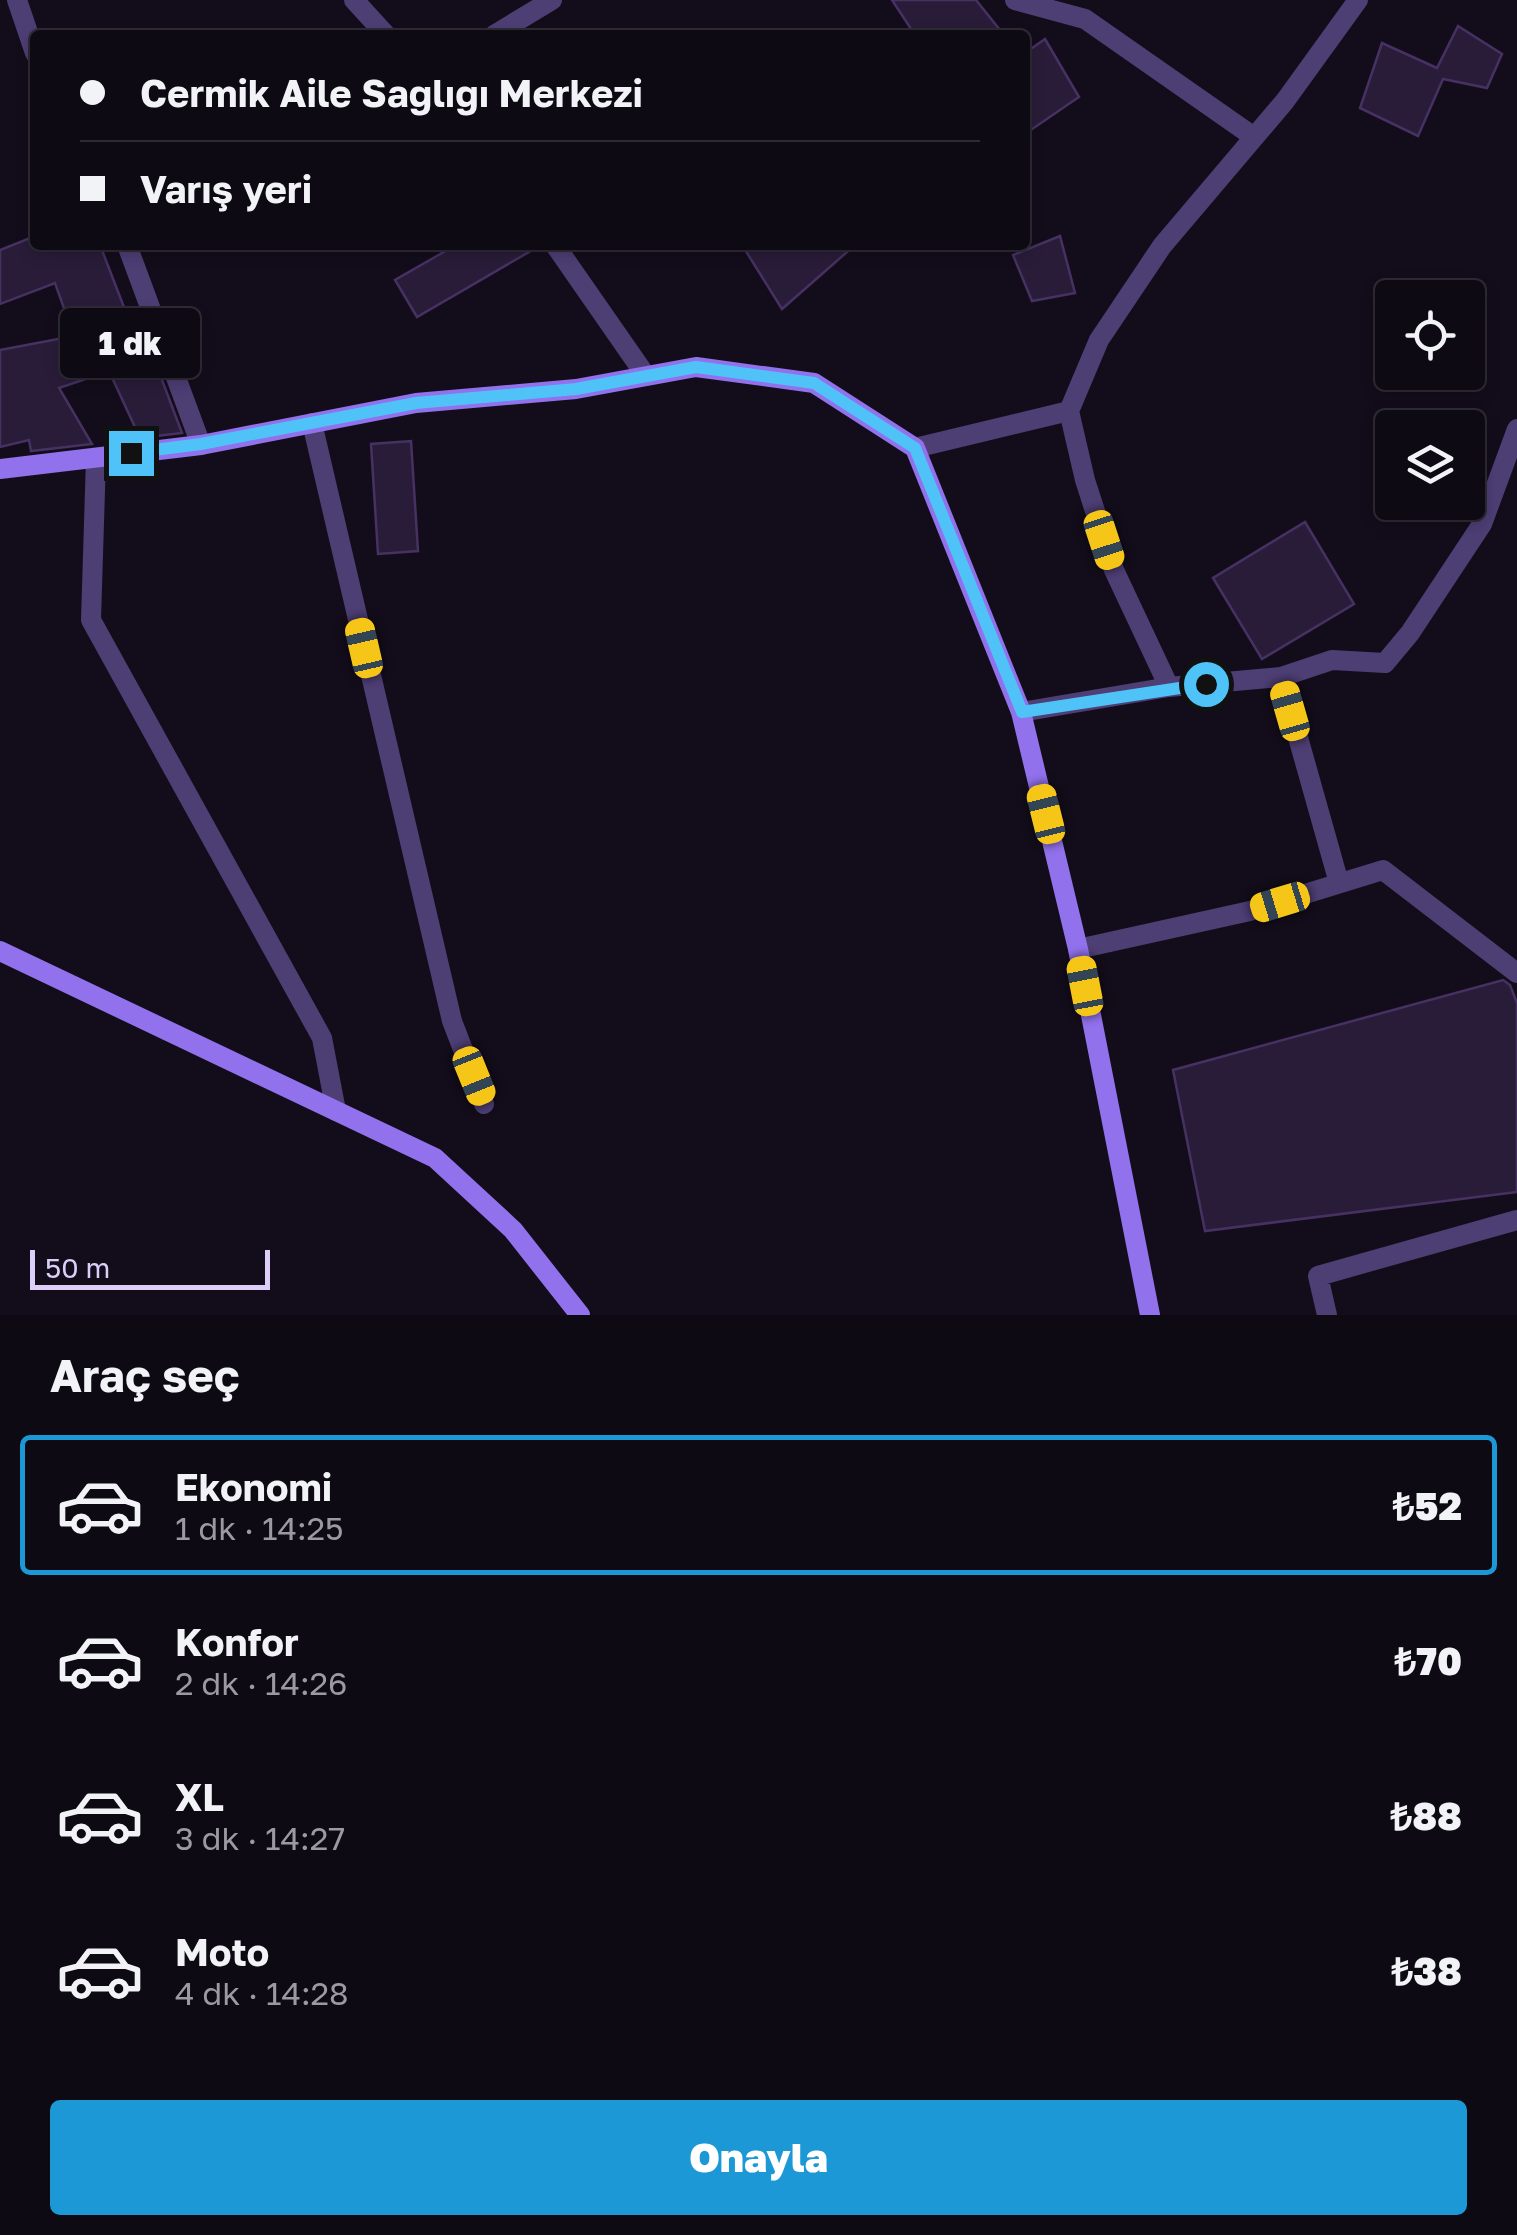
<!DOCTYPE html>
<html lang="tr">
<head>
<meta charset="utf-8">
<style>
	:root { --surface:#0e0a14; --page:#17131d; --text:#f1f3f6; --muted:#9b9aa0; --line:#2e2b34; --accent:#1c98d6 }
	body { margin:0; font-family:"Golos Text",sans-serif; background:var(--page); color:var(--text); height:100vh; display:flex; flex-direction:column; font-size:38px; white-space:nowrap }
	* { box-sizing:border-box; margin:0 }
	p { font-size:32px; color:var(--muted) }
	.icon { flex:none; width:55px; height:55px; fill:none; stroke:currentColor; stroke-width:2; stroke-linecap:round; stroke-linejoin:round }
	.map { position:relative; height:1315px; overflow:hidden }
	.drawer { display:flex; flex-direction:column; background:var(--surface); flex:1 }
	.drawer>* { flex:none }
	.top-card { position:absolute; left:30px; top:30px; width:1000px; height:220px; border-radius:10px; box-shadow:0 5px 15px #0003,0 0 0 2px var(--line); display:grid; align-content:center; height:220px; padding:0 50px; background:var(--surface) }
	.fabs { position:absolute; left:1375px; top:280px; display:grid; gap:20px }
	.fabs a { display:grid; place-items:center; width:110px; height:110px; border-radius:10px; background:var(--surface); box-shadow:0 5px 15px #0003,0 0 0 2px var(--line); font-size:50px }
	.scale { position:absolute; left:30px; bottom:25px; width:240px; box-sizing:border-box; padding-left:10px; border:5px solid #dccef8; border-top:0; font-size:28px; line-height:35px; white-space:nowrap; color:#dccef8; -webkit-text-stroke:8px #130d1b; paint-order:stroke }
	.end { position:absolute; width:45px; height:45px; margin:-22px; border:12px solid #4fc3f7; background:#111; box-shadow:0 0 0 5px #111 }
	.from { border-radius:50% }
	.bubble { position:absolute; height:70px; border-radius:10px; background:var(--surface); box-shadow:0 5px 15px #0003,0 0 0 2px var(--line); font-size:32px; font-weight:800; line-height:70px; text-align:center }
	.car { position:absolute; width:30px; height:60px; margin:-30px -15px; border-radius:12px; box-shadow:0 0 8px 2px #0007; background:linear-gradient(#f5c518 24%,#345 0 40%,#f5c518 0 76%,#345 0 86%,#f5c518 0) }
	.top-card b { display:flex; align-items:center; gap:35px; height:95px; font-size:38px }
	.top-card b+b { border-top:2px solid var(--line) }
	.top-card i { width:25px; height:25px; background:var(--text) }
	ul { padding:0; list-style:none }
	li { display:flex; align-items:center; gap:30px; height:140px; margin:0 20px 15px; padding:0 30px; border:5px solid transparent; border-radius:10px }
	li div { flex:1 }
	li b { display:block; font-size:38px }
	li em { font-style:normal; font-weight:800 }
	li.selected { border-color:var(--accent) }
	li>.icon { width:90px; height:90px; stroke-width:1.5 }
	h2 { padding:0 50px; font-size:45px; line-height:120px }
	.action { display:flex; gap:20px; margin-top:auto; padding:20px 50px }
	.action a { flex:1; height:115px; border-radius:10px; background:var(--accent); color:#fff; font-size:40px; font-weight:800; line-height:115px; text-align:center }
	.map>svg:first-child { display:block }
	.building { fill:#291c39; stroke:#463162; stroke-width:2.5 }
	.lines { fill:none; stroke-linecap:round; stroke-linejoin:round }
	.street { stroke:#4d3e74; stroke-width:20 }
	.secondary { stroke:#9171ec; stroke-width:20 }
	.route { stroke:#4fc3f7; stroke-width:12 }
</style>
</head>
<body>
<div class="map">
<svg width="1517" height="1315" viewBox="0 0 1517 1315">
	<rect width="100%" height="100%" fill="#130d1b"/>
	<path class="building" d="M892,0H976L1004,35H915Z
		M1458,26L1502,54L1487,88L1443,79L1418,136L1360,108L1382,43L1437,68Z
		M1045,39L1079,97L1025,134V53Z
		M35,236V245H100L127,315L131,313L148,366L156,364L182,433L140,438L109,371L59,388L92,444L31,451L29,440L0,447V350L74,336L55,283L0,304V250Z
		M1060,236L1075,293L1032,301L1013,255Z
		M456,245H541L417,317L395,280Z
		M742,245H855L782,309Z
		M411,441L418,551L378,554L371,444Z
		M1305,522L1354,604L1262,659L1213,578Z
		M1503,980L1510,985L1517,1003V1192L1205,1231L1173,1070Z"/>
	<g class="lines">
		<path class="street" d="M17,0L35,53
			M354,0L386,35
			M1015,0L1085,19L1254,137
			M494,35L552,0
			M127,245L201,445
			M555,245L646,376
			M312,423L452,1021L484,1104
			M915,448L1069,411
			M96,458L91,620L322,1038L336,1111
			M1281,677L1339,883
			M1169,687L1114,570L1085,480L1069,411L1099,340L1162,246L1285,101L1358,0
			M1021,712L1169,687L1281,677L1332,660L1385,663L1410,633L1482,524L1517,429
			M1078,949L1250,911L1383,870L1517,973
			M1327,1315L1318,1276L1517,1220"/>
		<path class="secondary" d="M0,469L201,445L416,403L576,389L696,367L814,383L915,448L1021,712L1078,949L1150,1315
			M0,951L435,1158L513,1230L580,1315"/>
	</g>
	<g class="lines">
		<path class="route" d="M131,453L201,444L416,403L576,389L696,367L814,383L915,448L1022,712L1206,684"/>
	</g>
</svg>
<div class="fabs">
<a><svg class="icon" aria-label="locate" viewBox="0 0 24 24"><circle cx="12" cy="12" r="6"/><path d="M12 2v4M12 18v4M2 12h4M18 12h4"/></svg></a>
<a><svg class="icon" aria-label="layers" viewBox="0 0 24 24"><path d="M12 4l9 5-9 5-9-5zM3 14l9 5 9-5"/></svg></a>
</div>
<div class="scale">50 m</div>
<i class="end from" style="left:1206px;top:684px"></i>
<i class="end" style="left:131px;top:453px"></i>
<div class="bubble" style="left:60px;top:308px;width:140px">1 dk</div>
<i class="car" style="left:1104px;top:540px;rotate:162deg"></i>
<i class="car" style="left:364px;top:648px;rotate:347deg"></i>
<i class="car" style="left:1290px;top:711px;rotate:344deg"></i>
<i class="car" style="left:1046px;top:814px;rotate:346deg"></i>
<i class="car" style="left:1280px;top:902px;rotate:253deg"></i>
<i class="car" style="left:1085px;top:986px;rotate:349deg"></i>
<i class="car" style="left:474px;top:1076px;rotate:158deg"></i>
<div class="top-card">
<b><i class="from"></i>Cermik Aile Saglıgı Merkezi</b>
<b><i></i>Varış yeri</b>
</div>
</div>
<section class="drawer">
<h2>Araç seç</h2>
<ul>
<li class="selected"><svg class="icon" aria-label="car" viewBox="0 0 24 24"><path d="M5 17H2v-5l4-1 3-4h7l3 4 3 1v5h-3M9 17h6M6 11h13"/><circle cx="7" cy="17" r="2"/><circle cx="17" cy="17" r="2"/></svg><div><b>Ekonomi</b><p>1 dk · 14:25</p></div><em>₺52</em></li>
<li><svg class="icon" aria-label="car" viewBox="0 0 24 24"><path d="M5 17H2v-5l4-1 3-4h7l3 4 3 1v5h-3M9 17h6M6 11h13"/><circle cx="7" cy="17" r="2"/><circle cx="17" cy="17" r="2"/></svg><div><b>Konfor</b><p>2 dk · 14:26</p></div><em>₺70</em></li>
<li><svg class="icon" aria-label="car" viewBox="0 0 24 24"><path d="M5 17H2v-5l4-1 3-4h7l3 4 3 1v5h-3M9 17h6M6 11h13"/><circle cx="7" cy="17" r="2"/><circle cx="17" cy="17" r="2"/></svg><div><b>XL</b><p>3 dk · 14:27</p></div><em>₺88</em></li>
<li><svg class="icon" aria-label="car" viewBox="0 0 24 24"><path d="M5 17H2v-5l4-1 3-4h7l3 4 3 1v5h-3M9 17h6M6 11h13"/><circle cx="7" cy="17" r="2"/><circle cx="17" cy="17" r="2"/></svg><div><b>Moto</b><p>4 dk · 14:28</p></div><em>₺38</em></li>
</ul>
<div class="action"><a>Onayla</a></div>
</section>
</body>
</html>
